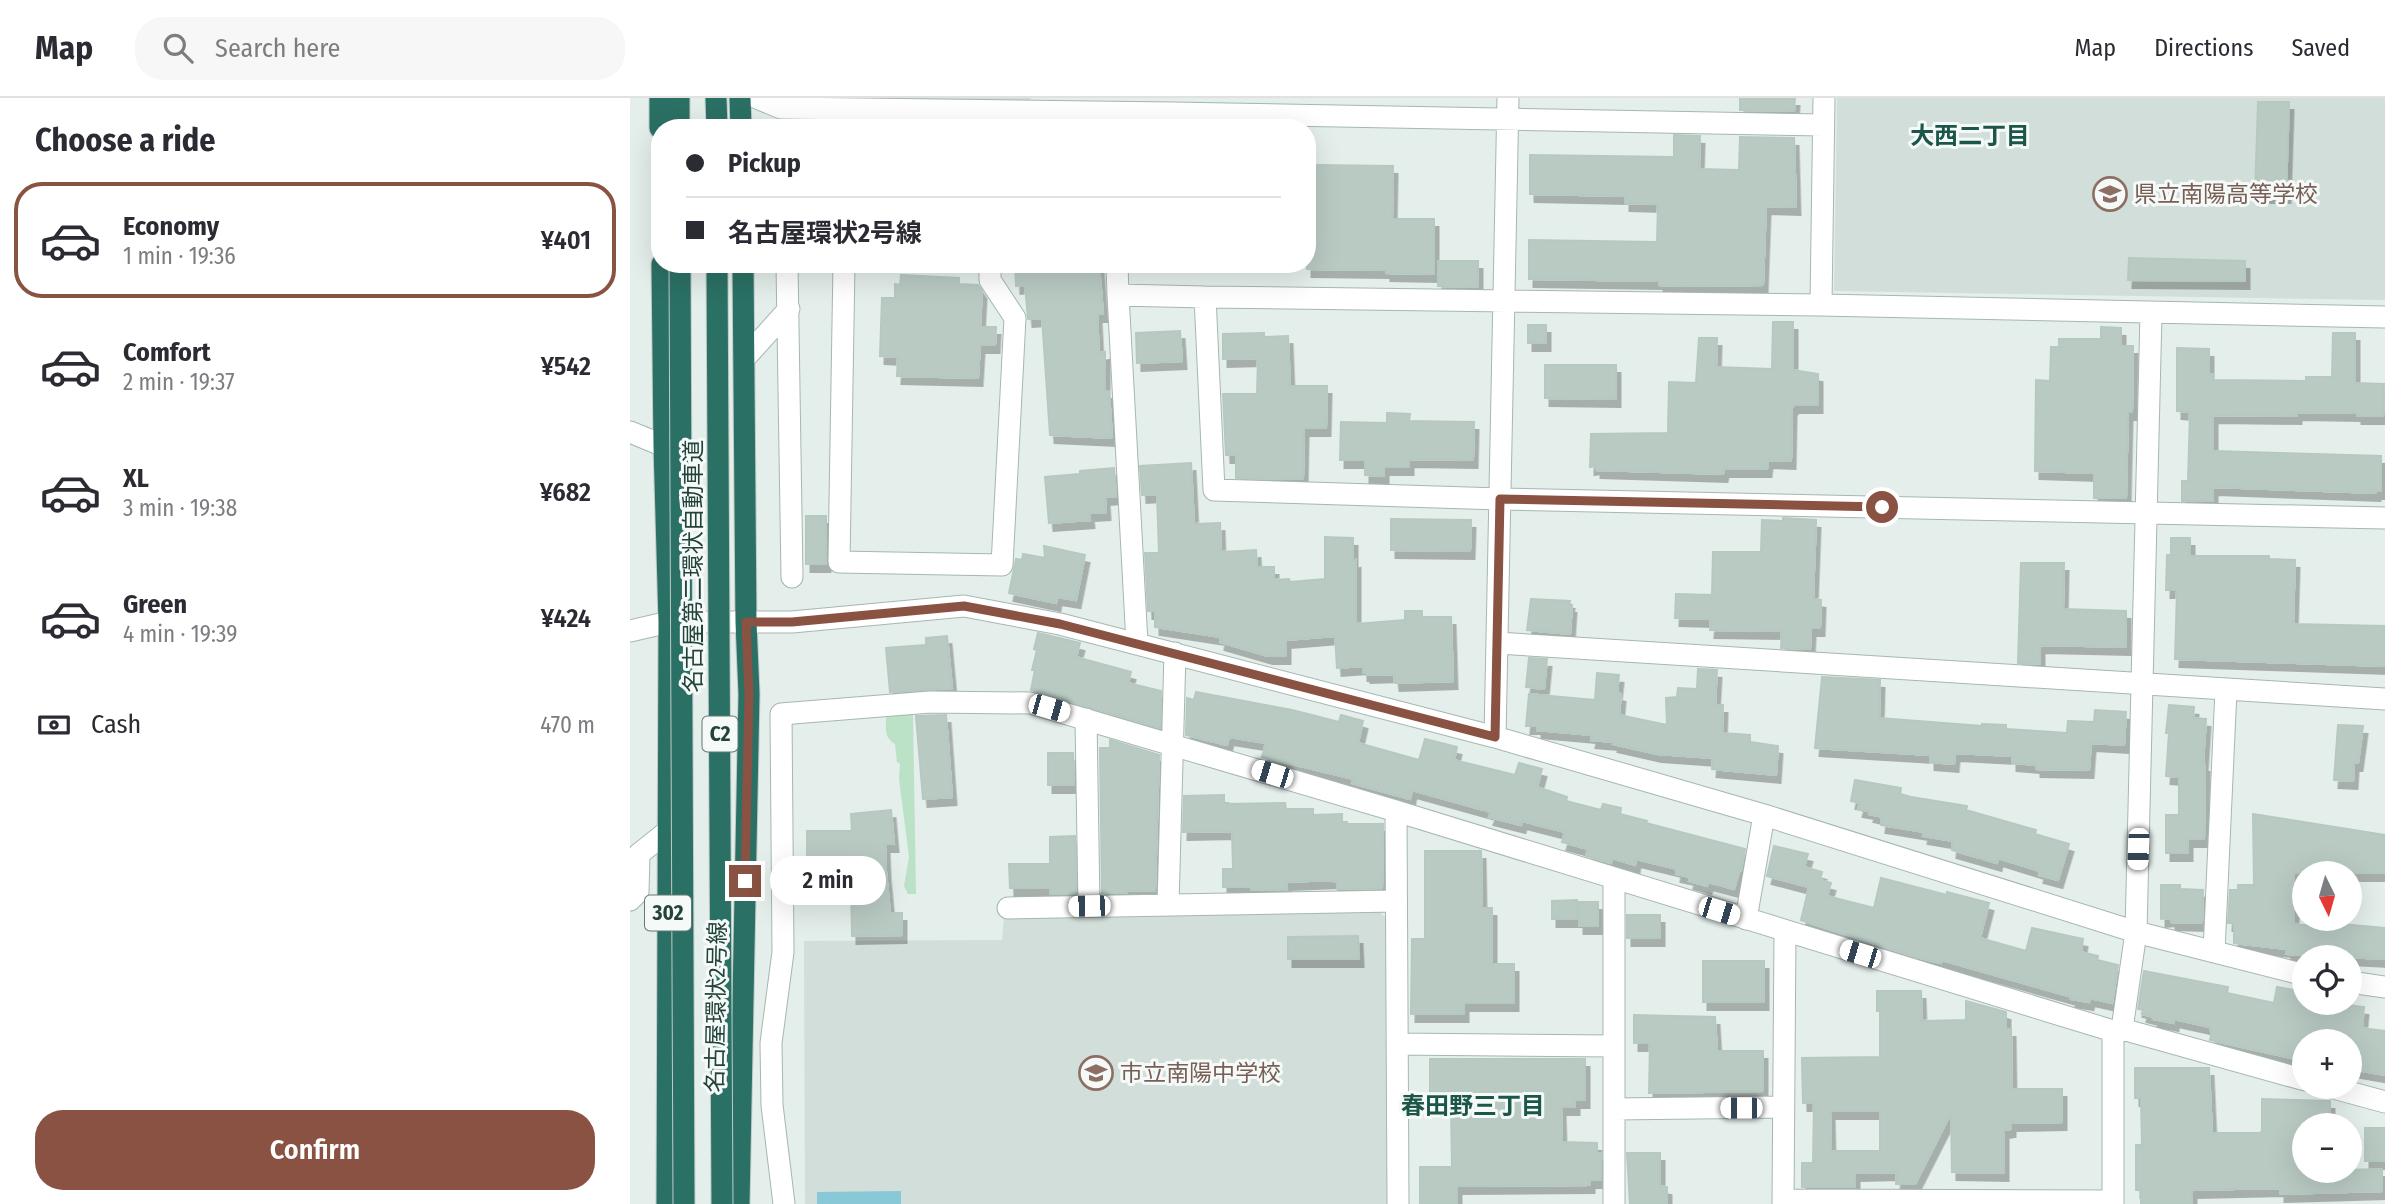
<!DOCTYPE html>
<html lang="en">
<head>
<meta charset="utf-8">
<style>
	:root { --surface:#fff; --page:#f7f7f7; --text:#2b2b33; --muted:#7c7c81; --line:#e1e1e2; --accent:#895242 }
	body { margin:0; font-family:"Fira Sans Condensed","Noto Sans JP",sans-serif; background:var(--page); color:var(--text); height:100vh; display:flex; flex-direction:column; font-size:26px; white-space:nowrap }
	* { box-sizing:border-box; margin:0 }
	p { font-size:23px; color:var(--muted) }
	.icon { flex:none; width:38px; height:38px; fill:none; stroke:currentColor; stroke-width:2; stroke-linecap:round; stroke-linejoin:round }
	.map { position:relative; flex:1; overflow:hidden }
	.panel { display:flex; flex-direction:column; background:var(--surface); width:630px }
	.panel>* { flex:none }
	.banner { position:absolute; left:21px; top:21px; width:665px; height:154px; border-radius:28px; box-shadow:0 7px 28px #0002; display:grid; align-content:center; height:154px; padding:0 35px; background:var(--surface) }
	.needle { width:46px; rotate:175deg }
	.fabs { position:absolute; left:1662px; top:763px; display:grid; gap:14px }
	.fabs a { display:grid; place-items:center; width:70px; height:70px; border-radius:50%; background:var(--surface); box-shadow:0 7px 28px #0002; font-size:35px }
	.end { position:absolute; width:32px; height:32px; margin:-16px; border:9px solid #895242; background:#fff; box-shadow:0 0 0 4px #fff }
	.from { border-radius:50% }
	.bubble { position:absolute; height:49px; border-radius:24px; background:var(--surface); box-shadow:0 7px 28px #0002; font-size:23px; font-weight:600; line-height:49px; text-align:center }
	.car { position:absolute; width:21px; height:42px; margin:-21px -10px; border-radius:9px; box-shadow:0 0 5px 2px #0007; background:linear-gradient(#fff 24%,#345 0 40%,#fff 0 76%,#345 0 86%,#fff 0) }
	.banner b { display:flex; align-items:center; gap:24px; height:66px; font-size:26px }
	.banner b+b { border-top:2px solid var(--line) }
	.banner i { width:18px; height:18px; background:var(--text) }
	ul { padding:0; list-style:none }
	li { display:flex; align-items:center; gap:21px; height:116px; margin:0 14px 10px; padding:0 21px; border:4px solid transparent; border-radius:28px }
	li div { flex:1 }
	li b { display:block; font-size:26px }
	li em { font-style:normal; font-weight:600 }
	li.on { border-color:var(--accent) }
	li>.icon { width:63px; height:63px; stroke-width:1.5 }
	h2 { padding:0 35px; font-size:32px; line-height:84px }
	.pay { display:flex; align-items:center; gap:18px; height:77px; padding:0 35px; font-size:26px }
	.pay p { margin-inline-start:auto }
	.primary-button { display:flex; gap:14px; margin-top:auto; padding:14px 35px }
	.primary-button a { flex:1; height:80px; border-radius:28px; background:var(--accent); color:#fff; font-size:28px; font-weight:600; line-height:80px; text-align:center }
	header { display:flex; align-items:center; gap:42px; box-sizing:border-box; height:98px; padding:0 35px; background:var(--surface); border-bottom:2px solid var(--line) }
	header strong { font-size:33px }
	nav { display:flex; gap:38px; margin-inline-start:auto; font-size:24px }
	.search { width:490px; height:63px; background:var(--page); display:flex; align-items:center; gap:18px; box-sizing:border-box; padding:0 24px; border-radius:28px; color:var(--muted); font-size:26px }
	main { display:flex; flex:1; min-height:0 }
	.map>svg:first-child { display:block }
	.built { fill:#d2ded9 }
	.green { fill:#bbe1c7 }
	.water { fill:#88c8d7 }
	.building { fill:#b9cac3; stroke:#b6c9c1; stroke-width:2; fill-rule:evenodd; filter:url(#shadow) }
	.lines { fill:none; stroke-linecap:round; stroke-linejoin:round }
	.minor-casing { stroke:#a6b7b2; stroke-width:23 }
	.highway-casing { stroke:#c1cac8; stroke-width:23 }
	.minor { stroke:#fff; stroke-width:21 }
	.highway { stroke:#2b7064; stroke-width:21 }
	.highway-bridge-casing { stroke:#c1cac8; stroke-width:23; stroke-linecap:butt }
	.highway-bridge { stroke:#2b7064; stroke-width:21 }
	.route { stroke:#895242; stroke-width:9 }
	.labels { text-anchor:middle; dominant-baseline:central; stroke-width:6; stroke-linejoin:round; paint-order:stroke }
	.shield { fill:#f5faf8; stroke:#617973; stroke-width:2 }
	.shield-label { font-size:21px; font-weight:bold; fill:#22423a }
	.education-label { font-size:23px; fill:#785e54; stroke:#f5faf8; text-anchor:start }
	.street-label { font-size:23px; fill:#22423a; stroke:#f5faf8 }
	.neighbourhood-label { font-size:24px; font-weight:bold; fill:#1c5649; stroke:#f5faf8 }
</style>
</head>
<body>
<header>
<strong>Map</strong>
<div class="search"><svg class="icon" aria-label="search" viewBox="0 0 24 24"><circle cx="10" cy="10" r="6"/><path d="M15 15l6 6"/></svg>Search here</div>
<nav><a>Map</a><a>Directions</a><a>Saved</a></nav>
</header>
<main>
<section class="panel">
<h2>Choose a ride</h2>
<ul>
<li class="on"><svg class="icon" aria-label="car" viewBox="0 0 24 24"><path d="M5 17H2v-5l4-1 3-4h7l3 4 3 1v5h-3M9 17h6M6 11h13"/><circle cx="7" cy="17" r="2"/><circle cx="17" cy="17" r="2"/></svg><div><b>Economy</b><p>1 min · 19:36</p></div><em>¥401</em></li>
<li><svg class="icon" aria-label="car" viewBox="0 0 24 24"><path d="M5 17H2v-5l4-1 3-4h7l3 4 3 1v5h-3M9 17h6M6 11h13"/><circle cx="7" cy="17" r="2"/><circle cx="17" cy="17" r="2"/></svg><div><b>Comfort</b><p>2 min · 19:37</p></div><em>¥542</em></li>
<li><svg class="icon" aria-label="car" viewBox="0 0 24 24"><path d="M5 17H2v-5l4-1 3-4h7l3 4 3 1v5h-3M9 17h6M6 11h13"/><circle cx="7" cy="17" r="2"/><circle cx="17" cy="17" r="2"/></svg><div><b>XL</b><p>3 min · 19:38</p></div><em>¥682</em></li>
<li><svg class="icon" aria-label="car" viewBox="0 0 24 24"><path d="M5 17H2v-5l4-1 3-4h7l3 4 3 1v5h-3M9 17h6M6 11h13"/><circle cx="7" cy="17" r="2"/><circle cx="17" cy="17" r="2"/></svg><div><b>Green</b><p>4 min · 19:39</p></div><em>¥424</em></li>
</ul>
<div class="pay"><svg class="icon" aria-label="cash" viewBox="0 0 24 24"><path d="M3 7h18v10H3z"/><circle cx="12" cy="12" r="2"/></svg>Cash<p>470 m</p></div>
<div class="primary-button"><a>Confirm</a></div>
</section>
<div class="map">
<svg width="1755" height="1106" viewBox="0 0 1755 1106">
	<defs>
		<filter id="shadow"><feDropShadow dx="4.5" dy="8" stdDeviation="0" flood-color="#0004"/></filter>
	</defs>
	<rect width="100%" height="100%" fill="#e4eeea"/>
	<path class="built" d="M263,0H401L400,4Z
		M1207,0H1755V202L1204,193Z
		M748,812L757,821L758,1106H175L174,843L372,842L374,818Z"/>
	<path class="green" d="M280,615L283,617L286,796H278L274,788L279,759L269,681L270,666L267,664L265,646C254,640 256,631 256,620L258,617Z"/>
	<path class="water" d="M271,1093V1106H187V1094Z"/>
	<path class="building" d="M1110,0H1165L1164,13L1110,12Z
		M1628,4H1659L1656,97H1625Z
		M1044,37L1070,38L1069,71L1109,72L1110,39L1164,40L1166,109L1136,108L1133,187L1053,188L1029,187V183L899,181V142L1027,144L1028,106L995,105V98L900,96V57L1044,59Z
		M687,67L763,68L762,121H804V176L756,175V172L677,171V69H687Z
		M1499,160L1615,163V183L1498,182Z
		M808,163H848V189L808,188Z
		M385,166H469L473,216H467L469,255L475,254V293H479L482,340L420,337L412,220L398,221L395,187L386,188Z
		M271,177L329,180V186L348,187L352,193L350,229H366L365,247H350L348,280L267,278L268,259L250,258L252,200H265V186L270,187Z
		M1143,224H1163V272L1188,276V307H1164L1162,310L1161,363L1138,362L1137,371H1094L1093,376L966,372V368L960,369L961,336L1038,335L1039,284L1066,285L1069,240H1087L1086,269L1142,271Z
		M898,227H916V245H898Z
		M1471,229L1491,230V248H1503L1502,314H1498L1496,400H1464V375L1405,373L1406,282L1420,283L1421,249H1429V241H1471Z
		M550,233L552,263L507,265L506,235Z
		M634,235V239L658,238L660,288H697L696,330H674L673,381L606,380V357H596L593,296H627L628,260L593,261V236Z
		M1703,235H1725V285L1754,286L1753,318H1727V315L1667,314V318L1583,317V353L1751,358V393H1746V395L1583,389V403H1552V383H1558L1560,314L1547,313V250L1579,251V276H1583V282L1676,283V279H1702Z
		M915,267H986V301L915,300Z
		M757,315L780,316L779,323L844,324L843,362L779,361V369H754V378L735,377V362H710L711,324L757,325Z
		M561,365L564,426L590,425L591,454L626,452L627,469H644V482L659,481L660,484L695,481V439L723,440V463L726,462V526L775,522V513H792V519H821L823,583L765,585L764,576L736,577V575H733V568L707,570L705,538L656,542V558H638L590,544L591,539L525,529V513H518L515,455H529L527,396L512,397L510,368Z
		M484,370L486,398L475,399L476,414L459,415L460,422L419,425L415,379L450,376V373Z
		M176,418H196V466H176Z
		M1153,420L1186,422L1183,501L1191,502L1190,530H1181L1180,551L1151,550L1152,533L1080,532L1081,521L1045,520L1046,496L1082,497L1083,454H1131L1132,422L1153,423Z
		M761,421L841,422L840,453L761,452Z
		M1541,440H1560V458H1639V461L1665,462L1663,526L1755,528V568L1545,561L1547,492H1536L1537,457H1541Z
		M414,448L455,457L446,502L427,499L426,505L379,495L386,461L392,462L393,456L415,460Z
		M1391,465H1434L1433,511L1496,513V549L1410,547V566L1388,565Z
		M901,501L940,503L939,506L942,507L940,536L897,532Z
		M408,535L450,545L446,559L501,574L498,585L531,593L530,630L401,592L405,572H402L407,552L404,551Z
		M317,538L322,590L260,594L256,550L296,547V540Z
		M899,560L917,561L914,591L896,589Z
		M1068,571L1087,572L1085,607H1093L1092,635L1120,637V644L1148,648L1146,677L1082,671L1083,660L1027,656L983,646L984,644L961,642L962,637L907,632V628H896L899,596L965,602L967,575L989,577L987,595L991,596L989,617L1037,627L1036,600L1047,599L1048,590L1067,591Z
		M1192,579L1250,582L1249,620L1352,628V626L1376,627V631L1437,635L1438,623L1464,624L1465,612L1496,614L1494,647L1461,645L1459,672L1406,671V667L1382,665V658L1325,655L1324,666L1300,664V657L1185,650Z
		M566,594L662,612L709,624L711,617L733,623L728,645L789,662L795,641L827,649L824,662L885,677L889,665L912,671L907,689L937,699L936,703L971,712L973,706L991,710L990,716L1017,723L1016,725L1115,751L1111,772L1110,771L1104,791L1078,784L1077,788L1059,783L1060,779L1046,776L1047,771L1006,761L1005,767L982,760L981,765L956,758L958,751L932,744L935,734L892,723L891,727L859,719L861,714L782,692L780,701L722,685L724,681L632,659L636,645L599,639L597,647L556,637L557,600L564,602Z
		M1539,607L1564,609L1563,620L1576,621L1573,666H1575L1574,741H1558V755H1536V717H1549V679L1536,678L1539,635H1536Z
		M316,617L322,699L293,701L286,618Z
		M1708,627L1733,628L1728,665H1724L1723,683L1704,682Z
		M480,642L529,657L525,793L497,792V795H472L470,650H480Z
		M418,655H443L444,687H418Z
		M1225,682L1271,690L1270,696L1281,699L1337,708L1336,712L1406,732L1405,736L1439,746L1428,782L1409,777L1410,773L1368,760L1367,765L1322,752L1323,743L1293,738L1294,734L1251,727L1252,719L1239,716L1240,713L1228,711L1230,705L1221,703Z
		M594,697V706L655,705L656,711H683V717L712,716V724H717V726H753L752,790L707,791V784H704V782L656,784L657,792H621V789H593V771H603L602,733L553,734L554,698Z
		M261,712L264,746H255L256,773L260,815H272V837L222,838L221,787H177V733H222L221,716Z
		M1623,716L1755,737V775H1664V826L1712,831V826L1755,830V861L1656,856L1657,851L1604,845V825H1598L1600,792H1608V787H1624Z
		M445,738L446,796H420V790H380L379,766H420V739Z
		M1144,748L1178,756L1174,769L1192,774L1190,782L1201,785L1197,798L1244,810L1251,780L1317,797V794L1359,805L1350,840L1396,853L1402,830L1453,841L1451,854L1468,858L1467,862L1488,867L1482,905L1460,900L1459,904L1441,901L1442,899L1312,862L1311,865L1286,859L1171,822L1179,789L1137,778Z
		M795,753H851L852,810H862V866H884V905H834V916H781L782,841H795Z
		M1531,787H1550V791L1573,792L1572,825L1541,824V820L1531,821Z
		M947,802V821H922V803Z
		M949,804H968V828H949Z
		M997,817H1030V840H997Z
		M728,838L729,861H658V839Z
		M1073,863H1134V904H1073Z
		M1514,873L1598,889L1597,895L1644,905L1647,889L1675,894V905H1704L1734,909L1732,930L1755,933V977L1720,971V943H1675V963L1580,942L1582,932H1580V929L1544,921V925L1523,921L1524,919L1512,916L1513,912L1508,911Z
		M1247,893H1291L1292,923L1336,922V903L1376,914V931H1381L1382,991H1432V1024L1381,1025V1031L1374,1032V1075L1322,1074L1321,1015L1285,1086H1266L1267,1074L1225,1075V1089H1172V1065H1183L1184,1005H1173L1172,960L1250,959V913H1247ZM1200,1013H1250V1053H1201Z
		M1004,917L1085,919L1087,953H1133V993L1019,995L1020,945H1004Z
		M800,961H955V1002H945V1009H931L932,1044L967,1045V1055H971V1082H960V1087L827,1088V1106H790V1069H822L821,1009H809V1005H800Z
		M1505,970H1579L1582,1035H1630L1632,1033V1001L1700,1003V1027H1675V1073L1752,1071V1093L1650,1096V1090L1562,1092V1106H1511V1092H1506V1047H1512L1511,1000H1505Z
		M1735,1030H1755V1063H1735Z
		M997,1055H1030V1088L1037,1089V1106H1000Z"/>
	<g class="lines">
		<g class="minor-casing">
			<path id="minor" d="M127,0L151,10L541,15L1193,27
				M1194,0L1191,207L1755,219
				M157,166L162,479
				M214,166L209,464L372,467L385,220L360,182V166
				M487,166L488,197L575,199L584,392L870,401L1755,420
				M488,197L507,545
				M575,199L1191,207
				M114,261L159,211
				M0,334L34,348
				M0,533L39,524H162L334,508L430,526L865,639L1134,717L1506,834L1675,877
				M867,545L1755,601
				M456,621L459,808
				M865,639L878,0
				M766,713L768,1106
				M984,781V1106
				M0,802L8,794L9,756L39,732
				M538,807L545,555
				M378,810L766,803
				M1116,821L1134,717
				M1584,854L1596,592
				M1720,884L1755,889
				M1492,931L1675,982
				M1483,933V1106
				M767,946L984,948
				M1700,989L1755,1004
				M984,1011L1153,1009
				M1153,1102L1483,1103
				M154,1106L142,1007L141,945L153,854L151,616L300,604L400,605L766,713L1483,933L1492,931L1506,834L1521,215
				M1153,1106L1155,833"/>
		</g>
		<g class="highway-casing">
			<path id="highway" d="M30,0V30
				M49,0V30
				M86,0L87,30
				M110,0L111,30
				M32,166L34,348L39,524L37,1106
				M109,1106L119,596L116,524L113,166"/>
		</g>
		<use href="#minor" class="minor"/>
		<use href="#highway" class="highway"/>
		<g class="highway-bridge-casing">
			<path id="highway-bridge" d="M50,166L54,1106
				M87,166L92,1106"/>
		</g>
		<use href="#highway-bridge" class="highway-bridge"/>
	</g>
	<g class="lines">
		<path class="route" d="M115,783L119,596L116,524H162L334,508L430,526L865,639L870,401L1252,409"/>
	</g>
	<defs>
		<g id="school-ring" transform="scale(1.75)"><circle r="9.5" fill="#f5faf8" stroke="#8d6e63" stroke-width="1.5"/><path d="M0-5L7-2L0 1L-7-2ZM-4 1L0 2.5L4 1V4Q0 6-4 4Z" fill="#8d6e63"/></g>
	</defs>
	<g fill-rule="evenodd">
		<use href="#school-ring" x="1480" y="96"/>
		<use href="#school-ring" x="466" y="975"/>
	</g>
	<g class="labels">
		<g class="shield">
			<rect x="72.5" y="618.5" width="35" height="35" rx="5"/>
			<rect x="15" y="797.5" width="46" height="35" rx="5"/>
		</g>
		<g class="shield-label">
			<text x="90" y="636">C2</text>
			<text x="38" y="815">302</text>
		</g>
		<g class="education-label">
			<text x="1504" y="96">県立南陽高等学校</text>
			<text x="490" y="975">市立南陽中学校</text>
		</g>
		<g class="street-label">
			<text transform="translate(63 468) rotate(-90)">名古屋第二環状自動車道</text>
			<text transform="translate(86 909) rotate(-89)">名古屋環状2号線</text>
		</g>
		<g class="neighbourhood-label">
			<text x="1340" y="38">大西二丁目</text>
			<text x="843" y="1008">春田野三丁目</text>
		</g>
	</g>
</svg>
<div class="fabs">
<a><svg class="needle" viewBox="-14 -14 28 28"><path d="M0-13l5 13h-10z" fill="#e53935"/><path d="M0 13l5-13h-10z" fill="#7c7c81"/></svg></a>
<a><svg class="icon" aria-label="locate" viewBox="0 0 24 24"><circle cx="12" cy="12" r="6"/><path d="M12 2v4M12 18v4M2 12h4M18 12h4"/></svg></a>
<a>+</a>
<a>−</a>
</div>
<i class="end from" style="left:1252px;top:409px"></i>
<i class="end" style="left:115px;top:783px"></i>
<div class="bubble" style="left:140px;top:758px;width:116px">2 min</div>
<i class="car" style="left:419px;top:610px;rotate:106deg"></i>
<i class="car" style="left:642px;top:676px;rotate:287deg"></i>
<i class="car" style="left:1508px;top:751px;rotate:182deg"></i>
<i class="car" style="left:459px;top:808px;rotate:269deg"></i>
<i class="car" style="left:1089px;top:813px;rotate:107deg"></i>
<i class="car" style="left:1230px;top:856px;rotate:287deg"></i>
<i class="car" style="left:1111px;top:1010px;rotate:270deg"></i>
<div class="banner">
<b><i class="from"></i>Pickup</b>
<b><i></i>名古屋環状2号線</b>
</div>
</div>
</main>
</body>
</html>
